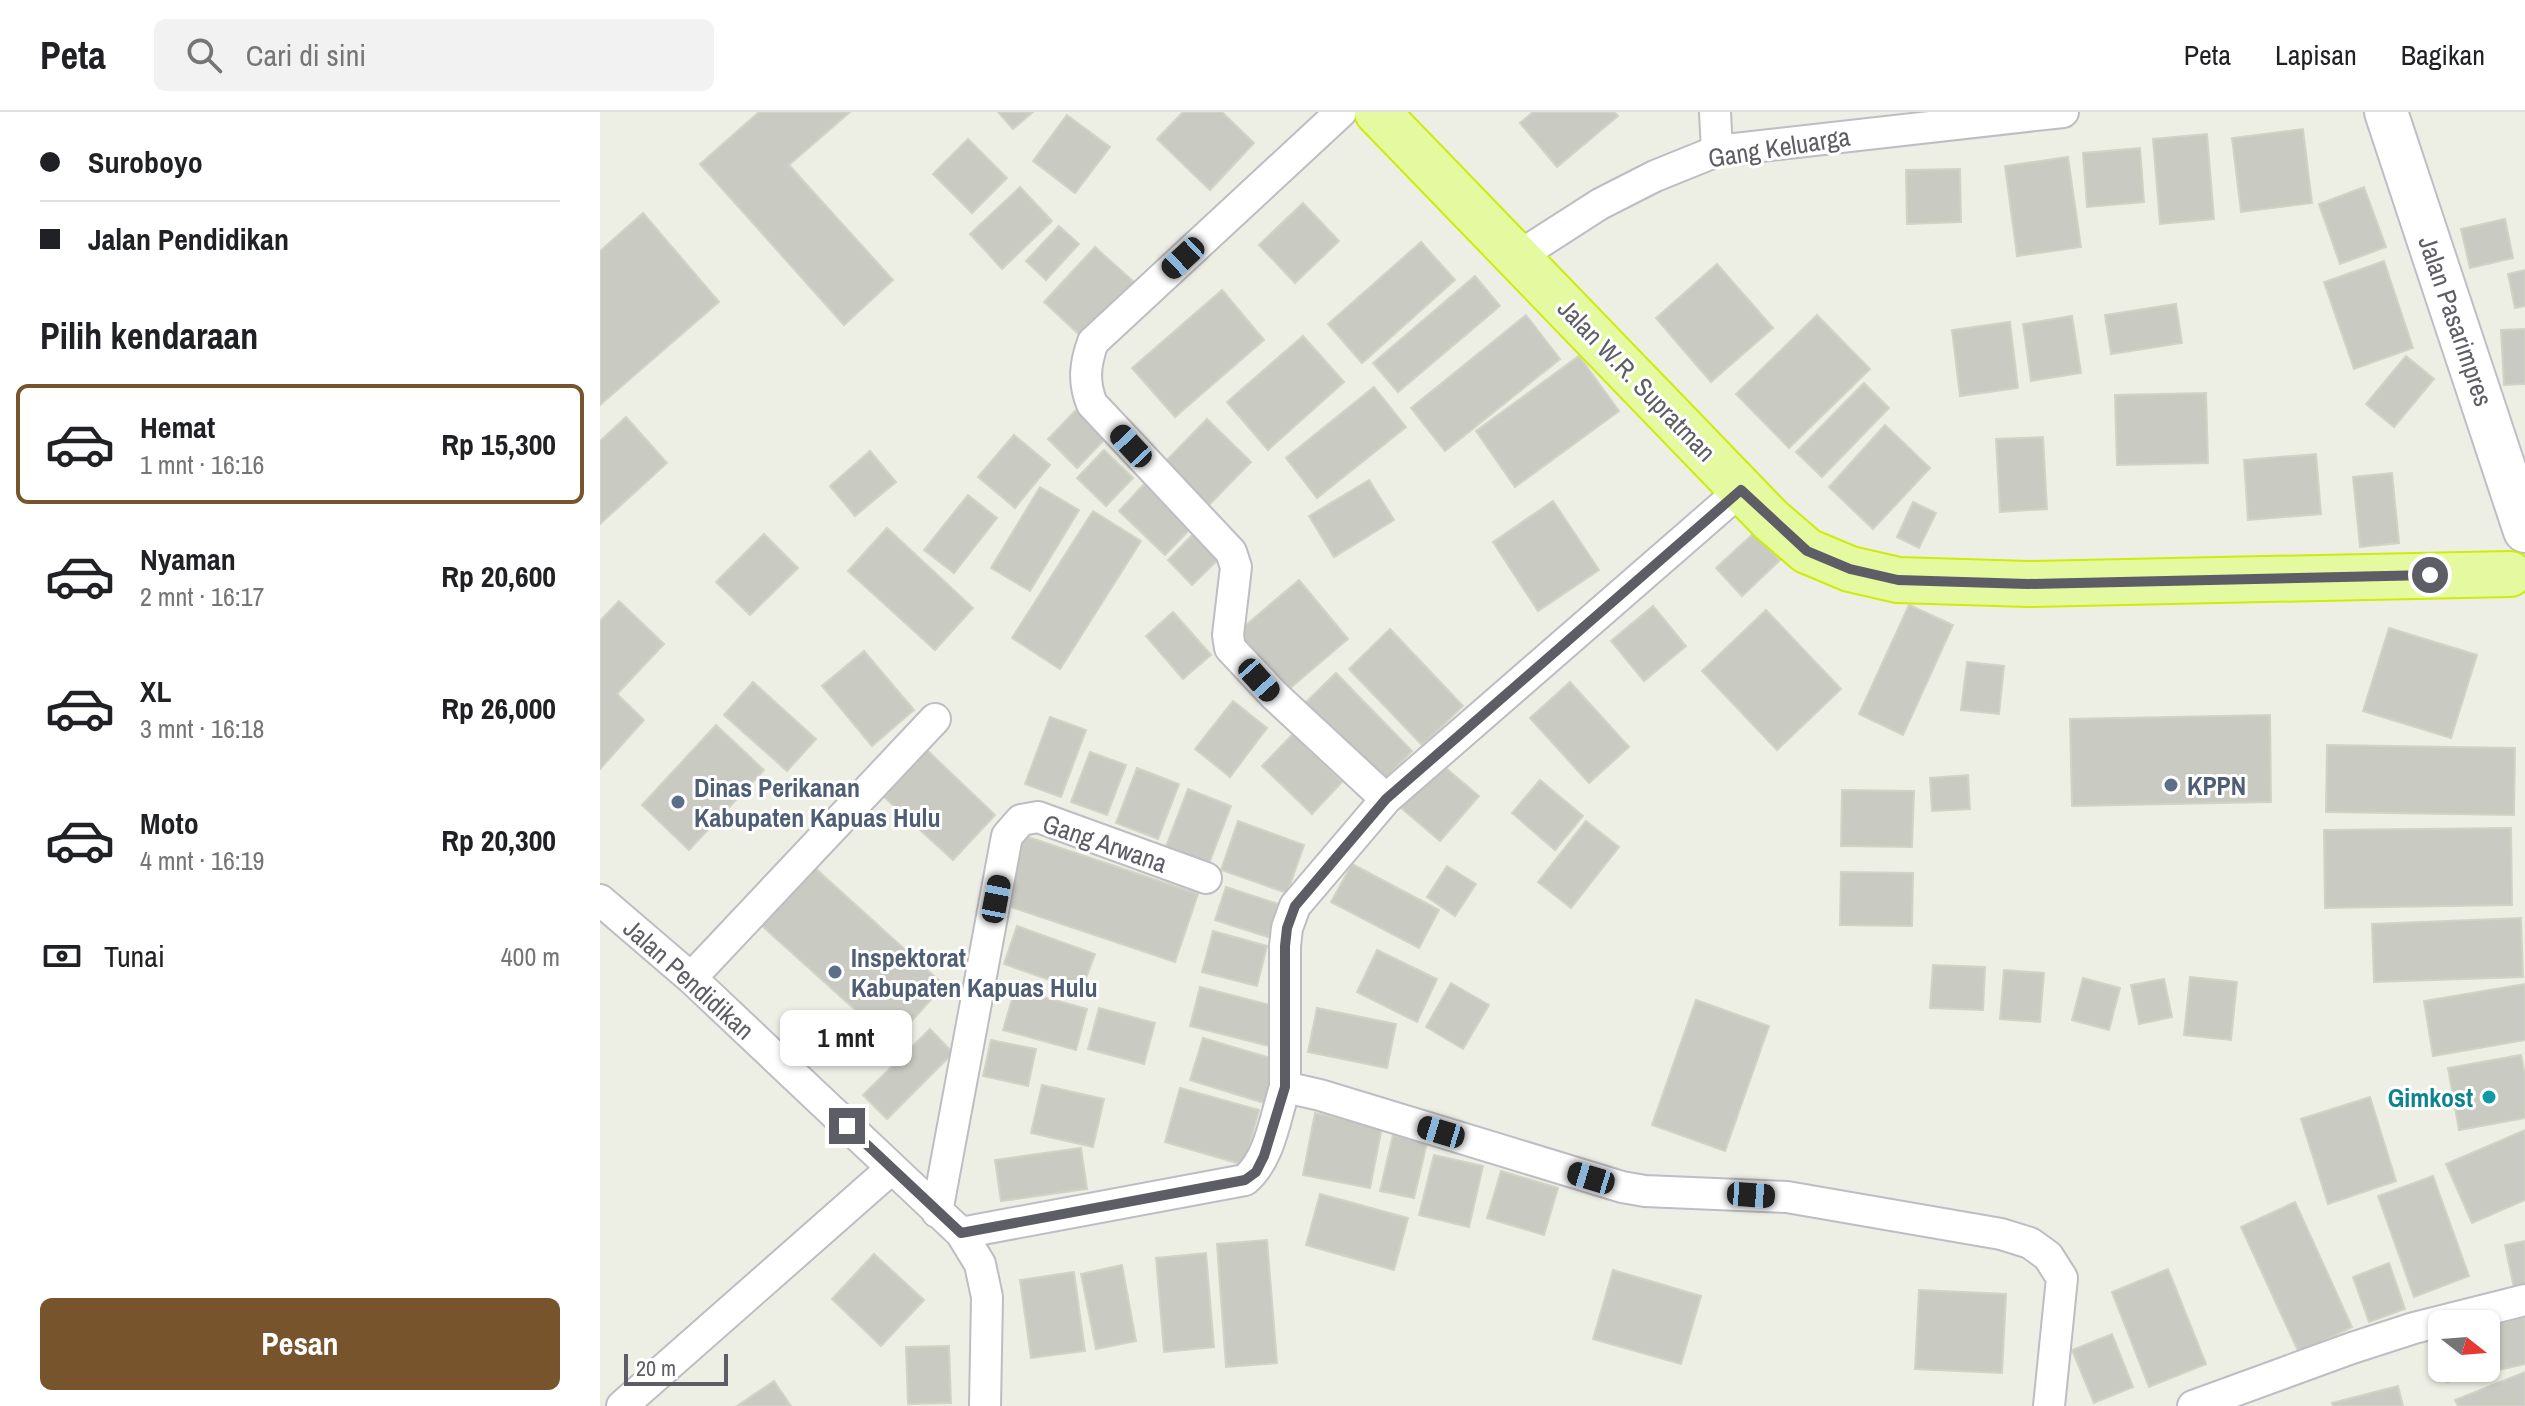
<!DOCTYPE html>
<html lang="id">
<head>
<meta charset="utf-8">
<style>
	:root { --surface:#fff; --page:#f2f2f2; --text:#202124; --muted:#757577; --line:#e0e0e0; --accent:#78542d }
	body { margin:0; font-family:"Archivo Narrow",sans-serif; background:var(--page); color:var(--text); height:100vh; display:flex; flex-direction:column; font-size:30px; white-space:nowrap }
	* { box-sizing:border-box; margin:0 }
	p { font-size:26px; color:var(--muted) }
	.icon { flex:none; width:44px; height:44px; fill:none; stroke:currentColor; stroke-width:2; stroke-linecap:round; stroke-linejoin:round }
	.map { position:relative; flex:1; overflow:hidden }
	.side { display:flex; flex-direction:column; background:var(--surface); width:600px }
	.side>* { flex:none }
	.banner { display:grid; align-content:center; height:176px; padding:0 40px; background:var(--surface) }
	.needle { width:52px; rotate:107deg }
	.controls { position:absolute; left:1828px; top:1198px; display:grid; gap:16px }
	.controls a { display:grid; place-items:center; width:72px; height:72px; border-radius:12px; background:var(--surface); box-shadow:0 2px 6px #0004; font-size:40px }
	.scale { position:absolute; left:24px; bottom:20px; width:104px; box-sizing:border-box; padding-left:8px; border:4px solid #5d5d65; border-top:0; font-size:22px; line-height:28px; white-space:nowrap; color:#5d5d65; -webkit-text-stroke:6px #fff; paint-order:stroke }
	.end { position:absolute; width:36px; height:36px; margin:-18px; border:10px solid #5d5d65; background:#fff; box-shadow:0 0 0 4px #fff }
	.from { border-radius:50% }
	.bubble { position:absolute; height:56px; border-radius:12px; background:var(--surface); box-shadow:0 2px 6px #0004; font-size:26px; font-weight:700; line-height:56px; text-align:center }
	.car { position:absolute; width:24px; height:48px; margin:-24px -12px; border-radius:10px; box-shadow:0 0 6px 2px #0007; background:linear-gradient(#222 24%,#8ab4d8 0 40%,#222 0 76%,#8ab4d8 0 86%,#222 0) }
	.banner b { display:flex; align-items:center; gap:28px; height:76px; font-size:30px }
	.banner b+b { border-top:2px solid var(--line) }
	.banner i { width:20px; height:20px; background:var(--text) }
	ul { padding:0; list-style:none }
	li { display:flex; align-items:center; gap:24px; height:120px; margin:0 16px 12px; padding:0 24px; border:4px solid transparent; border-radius:12px }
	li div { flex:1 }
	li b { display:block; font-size:30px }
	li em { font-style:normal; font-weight:700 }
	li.active { border-color:var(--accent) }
	li>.icon { width:72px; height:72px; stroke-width:1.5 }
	h2 { padding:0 40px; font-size:36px; line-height:96px }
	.pay { display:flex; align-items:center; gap:20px; height:88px; padding:0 40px; font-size:30px }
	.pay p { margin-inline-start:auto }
	.primary-button { display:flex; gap:16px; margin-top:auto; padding:16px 40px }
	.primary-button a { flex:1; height:92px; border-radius:12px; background:var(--accent); color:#fff; font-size:32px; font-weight:700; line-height:92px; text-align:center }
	header { display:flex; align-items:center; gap:48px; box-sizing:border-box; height:112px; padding:0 40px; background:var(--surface); border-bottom:2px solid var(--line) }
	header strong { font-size:38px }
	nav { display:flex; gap:44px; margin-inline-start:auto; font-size:28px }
	.search { width:560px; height:72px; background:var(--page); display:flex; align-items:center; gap:20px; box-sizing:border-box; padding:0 28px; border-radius:12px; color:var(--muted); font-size:30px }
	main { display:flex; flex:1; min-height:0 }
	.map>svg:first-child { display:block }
	.building { fill:#c9cac2; stroke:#d1d3c4; stroke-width:2 }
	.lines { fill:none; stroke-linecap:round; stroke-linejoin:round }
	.minor-casing { stroke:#bdbdc3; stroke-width:34 }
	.secondary-casing { stroke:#bebec6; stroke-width:46 }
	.trunk-casing { stroke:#cdec08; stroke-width:48 }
	.minor { stroke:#fff; stroke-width:30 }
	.secondary { stroke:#fff; stroke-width:42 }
	.trunk { stroke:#e5faa0; stroke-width:44 }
	.route { stroke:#5d5d65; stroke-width:10 }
	.service-dot { fill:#5c6f8a; stroke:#fff; stroke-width:3 }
	.culture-dot { fill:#0f9aa8; stroke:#fff; stroke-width:3 }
	.labels { text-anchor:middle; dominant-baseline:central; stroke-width:6; stroke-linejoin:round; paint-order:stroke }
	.street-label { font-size:26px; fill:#5d5d65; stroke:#fff }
	.service-label { font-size:26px; font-weight:bold; fill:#4e5e75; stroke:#fff; text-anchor:start }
	.culture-label { font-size:26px; font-weight:bold; fill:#0d838f; stroke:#fff; text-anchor:end }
</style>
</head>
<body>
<header>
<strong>Peta</strong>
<div class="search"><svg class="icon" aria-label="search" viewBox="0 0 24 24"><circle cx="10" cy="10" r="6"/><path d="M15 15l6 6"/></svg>Cari di sini</div>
<nav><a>Peta</a><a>Lapisan</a><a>Bagikan</a></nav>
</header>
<main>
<section class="side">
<div class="banner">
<b><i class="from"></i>Suroboyo</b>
<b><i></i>Jalan Pendidikan</b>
</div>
<h2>Pilih kendaraan</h2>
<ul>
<li class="active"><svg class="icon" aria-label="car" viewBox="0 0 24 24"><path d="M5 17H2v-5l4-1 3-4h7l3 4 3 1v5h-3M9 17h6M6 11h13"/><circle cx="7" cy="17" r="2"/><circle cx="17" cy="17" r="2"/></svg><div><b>Hemat</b><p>1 mnt · 16:16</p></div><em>Rp 15,300</em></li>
<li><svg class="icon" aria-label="car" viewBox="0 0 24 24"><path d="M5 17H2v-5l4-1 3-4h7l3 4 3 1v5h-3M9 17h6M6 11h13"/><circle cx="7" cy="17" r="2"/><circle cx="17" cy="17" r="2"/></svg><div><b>Nyaman</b><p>2 mnt · 16:17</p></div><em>Rp 20,600</em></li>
<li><svg class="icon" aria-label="car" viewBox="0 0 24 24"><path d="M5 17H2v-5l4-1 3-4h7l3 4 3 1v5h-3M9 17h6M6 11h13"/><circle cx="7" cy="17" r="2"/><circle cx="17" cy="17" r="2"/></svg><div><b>XL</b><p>3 mnt · 16:18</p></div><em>Rp 26,000</em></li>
<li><svg class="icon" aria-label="car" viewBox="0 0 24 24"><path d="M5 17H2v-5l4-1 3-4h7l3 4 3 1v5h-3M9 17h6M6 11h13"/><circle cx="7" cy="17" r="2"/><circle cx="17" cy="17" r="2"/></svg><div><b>Moto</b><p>4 mnt · 16:19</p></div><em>Rp 20,300</em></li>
</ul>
<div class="pay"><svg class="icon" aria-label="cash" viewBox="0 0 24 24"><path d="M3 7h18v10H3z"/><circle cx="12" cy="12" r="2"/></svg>Tunai<p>400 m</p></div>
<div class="primary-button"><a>Pesan</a></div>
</section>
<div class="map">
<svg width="1925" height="1294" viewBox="0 0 1925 1294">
	<rect width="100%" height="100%" fill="#edefe5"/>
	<path class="building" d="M159,0H250L189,53L293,168L244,213L100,52Z
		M398,0H433L413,17Z
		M583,0H622L654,31L610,78L557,27Z
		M933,0H1014L1018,4L957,55L920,11Z
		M467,3L510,35L475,81L433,49Z
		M1703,17L1712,91L1641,100L1632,26Z
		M1607,22L1614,107L1560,112L1553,27Z
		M368,27L407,66L372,101L333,62Z
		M1540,36L1544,90L1487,95L1483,41Z
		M1468,45L1481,135L1417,144L1405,54Z
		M1360,57L1361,110L1307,112L1306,58Z
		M420,75L452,109L402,157L370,122Z
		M1764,75L1786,135L1740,152L1719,92Z
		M703,91L739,129L695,171L659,133Z
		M43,101L119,190L0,293V139Z
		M1905,107L1913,146L1870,156L1861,117Z
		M459,114L479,132L446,168L426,149Z
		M821,130L855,168L762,251L728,212Z
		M495,135L534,170L483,226L444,190Z
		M1784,149L1813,236L1754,257L1724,170Z
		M1117,152L1173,216L1111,270L1056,206Z
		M1925,158V194L1915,196L1908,162Z
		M875,164L900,194L798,280L773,251Z
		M622,178L664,228L575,305L532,256Z
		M1576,192L1582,231L1511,242L1505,203Z
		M926,203L960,247L845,339L811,296Z
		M1217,203L1270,257L1189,336L1136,282Z
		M1472,204L1481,261L1431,269L1423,212Z
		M1410,210L1418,276L1360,284L1352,218Z
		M1925,217V272L1904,273L1901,218Z
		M703,224L744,270L668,338L627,290Z
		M979,244L1019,299L915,375L876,319Z
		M1806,244L1834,267L1794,315L1766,292Z
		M1264,271L1289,296L1222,365L1196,340Z
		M774,275L806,315L717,386L686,346Z
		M1606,281L1608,351L1517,353L1515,283Z
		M478,296L507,325L477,356L448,327Z
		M26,305L67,351L0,412V329Z
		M607,307L651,350L609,393L565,350Z
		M1285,313L1330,356L1273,417L1229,375Z
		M414,323L450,353L415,396L378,365Z
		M1443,325L1447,397L1400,400L1396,327Z
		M504,338L533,366L506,394L477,366Z
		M270,339L296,370L255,404L230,374Z
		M1716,342L1721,402L1648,408L1644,348Z
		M1792,361L1799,431L1760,435L1753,365Z
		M769,368L794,408L734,445L709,404Z
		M547,369L593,414L565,443L519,399Z
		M440,375L479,398L430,479L391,456Z
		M368,383L397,406L354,461L324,438Z
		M953,389L999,458L938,499L893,430Z
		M1313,390L1336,401L1319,436L1297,425Z
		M493,399L541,429L460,557L412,526Z
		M287,416L373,496L335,538L248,459Z
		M596,419L621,445L592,473L568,448Z
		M1154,421L1180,448L1142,484L1116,456Z
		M164,422L198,456L150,503L116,470Z
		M699,468L748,527L682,583L633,524Z
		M19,489L64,532L17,582L44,608L0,657V509Z
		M1309,493L1353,513L1303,623L1259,602Z
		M1053,494L1086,534L1044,569L1011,529Z
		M1166,498L1241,577L1177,638L1102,559Z
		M573,500L611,543L583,567L546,524Z
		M1789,516L1877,543L1851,626L1763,599Z
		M790,517L863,594L822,633L749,557Z
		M264,539L314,598L272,634L222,574Z
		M1367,550L1404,554L1399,602L1361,598Z
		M736,561L812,639L777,675L700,596Z
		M153,570L216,627L187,659L124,603Z
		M970,570L1029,635L989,671L930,606Z
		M633,589L667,616L630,665L595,637Z
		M1670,603L1671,690L1472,694L1470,607Z
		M450,605L486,618L461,685L425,672Z
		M116,613L164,658L89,738L42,693Z
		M693,622L742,670L712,702L662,654Z
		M1727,633L1915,636L1914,703L1726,700Z
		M327,638L395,703L353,748L284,685Z
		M490,640L526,653L507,703L471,690Z
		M840,651L879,684L840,729L801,696Z
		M537,656L579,672L558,727L516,711Z
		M1368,663L1370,697L1332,699L1330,666Z
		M940,668L983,704L955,738L912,701Z
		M588,677L631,694L608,754L565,737Z
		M1242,678L1314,679L1312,735L1241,734Z
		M638,709L704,733L687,781L621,758Z
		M986,709L1019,735L971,796L938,770Z
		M1911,716L1912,793L1725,796L1724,718Z
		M422,723L598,782L575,850L399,791Z
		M752,752L839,798L819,836L731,790Z
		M847,754L876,772L855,804L827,785Z
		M214,755L344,873L292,931L161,813Z
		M1241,760L1313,761L1312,814L1240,813Z
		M626,775L678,792L668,825L615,808Z
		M1921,806L1923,865L1774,870L1772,812Z
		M417,814L495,842L481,879L404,852Z
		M613,819L667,834L657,874L602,860Z
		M777,838L837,867L817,910L757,880Z
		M1333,853L1385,855L1383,898L1330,896Z
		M1404,858L1444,861L1440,910L1400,907Z
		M1590,865L1637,870L1631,928L1584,923Z
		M1483,866L1520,876L1509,918L1472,908Z
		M1564,867L1572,905L1539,912L1531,873Z
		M851,871L889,893L863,937L826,915Z
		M1925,872V928L1833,944L1824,889Z
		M600,875L678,895L669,934L590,914Z
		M415,877L487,897L476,938L403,918Z
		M1096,888L1169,914L1125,1039L1052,1013Z
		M499,896L555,911L544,952L488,937Z
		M717,896L796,912L787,956L708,940Z
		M330,917L353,941L287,1007L263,983Z
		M603,926L677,948L664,991L590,968Z
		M391,928L436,937L428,974L383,964Z
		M1921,943L1925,963V1006L1859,1018L1848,956Z
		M442,973L504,987L493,1035L431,1021Z
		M580,976L659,998L644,1053L565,1030Z
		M1770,985L1796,1069L1728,1092L1701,1007Z
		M715,1001L782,1015L770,1076L703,1063Z
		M1925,1018V1088L1872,1111L1846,1052Z
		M793,1023L827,1031L814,1086L780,1079Z
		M481,1036L487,1077L401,1089L395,1048Z
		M834,1043L883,1054L869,1115L819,1103Z
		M901,1059L958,1076L944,1123L887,1106Z
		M1833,1064L1869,1164L1814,1185L1778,1084Z
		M720,1082L808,1106L794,1158L706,1133Z
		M1695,1090L1752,1215L1699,1241L1641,1115Z
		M667,1128L677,1251L626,1255L617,1132Z
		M1925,1129V1179L1915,1181L1905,1133Z
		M606,1141L614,1235L564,1240L556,1146Z
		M274,1142L324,1188L281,1234L232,1187Z
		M1789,1151L1805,1197L1769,1210L1753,1165Z
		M522,1153L536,1229L496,1237L481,1162Z
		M1568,1157L1606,1252L1549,1275L1512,1180Z
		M1013,1158L1101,1184L1081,1252L993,1227Z
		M474,1160L485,1239L431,1246L420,1168Z
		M1319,1178L1406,1182L1402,1261L1315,1257Z
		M1925,1205V1252L1847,1270L1844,1256H1886V1215Z
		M1512,1222L1533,1275L1494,1291L1472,1238Z
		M349,1234L351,1291L308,1292L306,1235Z
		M1925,1260V1294H1858L1855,1288Z
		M174,1269L191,1294H137Z
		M1798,1274L1803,1294H1733L1732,1291Z"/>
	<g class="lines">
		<g class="minor-casing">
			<path id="minor" d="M741,0L493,230C485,252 483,270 492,292L631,440L636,455L628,523L630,536L674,583L786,687
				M1115,0L1117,39
				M919,144L1000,92L1055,64L1117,39L1463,0
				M0,788L91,866L361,1121L380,1152L387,1185L385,1294
				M91,866L335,607
				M685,975V834L687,816L695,794L786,687L1141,378
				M337,1100L407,724L421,708L438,705L606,766
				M361,1121L645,1068C670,1047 675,1006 685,975L720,983L1022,1075L1045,1079L1187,1085L1401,1122L1430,1131L1448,1144L1462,1166L1449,1294
				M22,1294L291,1057
				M1593,1294L1752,1236L1814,1216L1925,1188"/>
		</g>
		<g class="secondary-casing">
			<path id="secondary" d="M1786,0L1925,419"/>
		</g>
		<g class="trunk-casing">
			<path id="trunk" d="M777,0L1170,407L1207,439L1250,457L1298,468L1428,472L1910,462"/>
		</g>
		<use href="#minor" class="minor"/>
		<use href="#secondary" class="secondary"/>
		<use href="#trunk" class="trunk"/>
	</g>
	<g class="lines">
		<path class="route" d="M247,1014L361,1121L645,1068L656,1060L664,1044L685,975V834L687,816L695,794L786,687L1141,378L1207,439L1250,457L1298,468L1428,472L1830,463"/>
	</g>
	<g class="service-dot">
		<circle cx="1571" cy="673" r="8"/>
		<circle cx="78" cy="690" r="8"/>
		<circle cx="235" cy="860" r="8"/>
	</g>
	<circle class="culture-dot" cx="1889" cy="985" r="8"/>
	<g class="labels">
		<g class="street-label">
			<text transform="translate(1179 35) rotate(-9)">Gang Keluarga</text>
			<text transform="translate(1856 209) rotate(71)">Jalan Pasarimpres</text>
			<text transform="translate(1037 268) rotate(46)">Jalan W.R. Supratman</text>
			<text transform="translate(505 731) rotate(19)">Gang Arwana</text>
			<text transform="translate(89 867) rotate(42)">Jalan Pendidikan</text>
		</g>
		<g class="service-label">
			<text x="1587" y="673">KPPN</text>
			<text x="94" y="675">Dinas Perikanan<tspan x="94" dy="30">Kabupaten Kapuas Hulu</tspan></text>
			<text x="251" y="845">Inspektorat<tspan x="251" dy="30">Kabupaten Kapuas Hulu</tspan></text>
		</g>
		<g class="culture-label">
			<text x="1873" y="985">Gimkost</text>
		</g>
	</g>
</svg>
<div class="controls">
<a><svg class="needle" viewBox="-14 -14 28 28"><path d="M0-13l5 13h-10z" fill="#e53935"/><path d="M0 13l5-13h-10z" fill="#757577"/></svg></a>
</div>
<div class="scale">20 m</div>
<i class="end from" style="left:1830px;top:463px"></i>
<i class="end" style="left:247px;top:1014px"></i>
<div class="bubble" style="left:180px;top:898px;width:132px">1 mnt</div>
<i class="car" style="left:583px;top:146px;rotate:227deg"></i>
<i class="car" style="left:531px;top:334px;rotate:317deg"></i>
<i class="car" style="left:659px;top:568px;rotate:138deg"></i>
<i class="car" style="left:396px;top:787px;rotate:11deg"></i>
<i class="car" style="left:841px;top:1020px;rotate:287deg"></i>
<i class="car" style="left:991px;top:1066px;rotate:287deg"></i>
<i class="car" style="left:1151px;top:1083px;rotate:94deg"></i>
</div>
</main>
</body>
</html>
